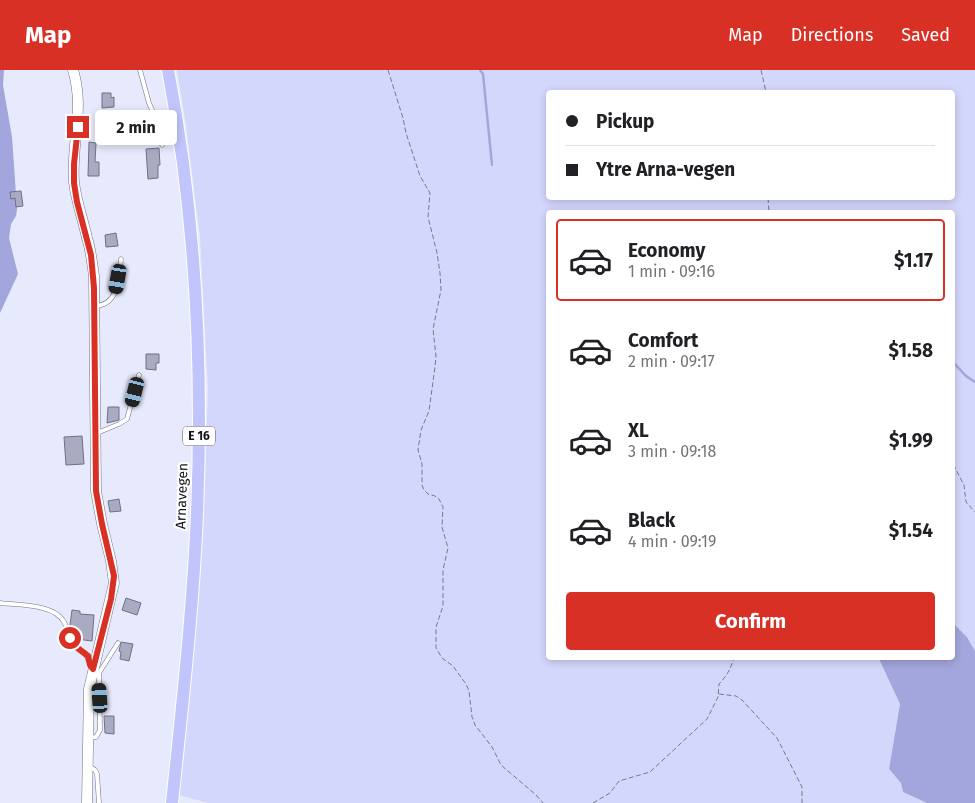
<!DOCTYPE html>
<html lang="en">
<head>
<meta charset="utf-8">
<style>
	:root { --surface:#fff; --page:#f2f2f2; --text:#202124; --muted:#757577; --line:#e0e0e0; --accent:#d93025 }
	body { margin:0; font-family:"Fira Sans",sans-serif; background:var(--page); color:var(--text); height:100vh; display:flex; flex-direction:column; font-size:19px; white-space:nowrap }
	* { box-sizing:border-box; margin:0 }
	p { font-size:16px; color:var(--muted) }
	.icon { flex:none; width:28px; height:28px; fill:none; stroke:currentColor; stroke-width:2; stroke-linecap:round; stroke-linejoin:round }
	.map { position:relative; flex:1; overflow:hidden }
	.sheet { position:absolute; left:546px; top:140px; width:409px; height:450px; display:flex; flex-direction:column; background:var(--surface); border-radius:5px; box-shadow:0 2px 8px #0003 }
	.sheet>* { flex:none }
	.hud { position:absolute; left:546px; top:20px; width:409px; height:110px; border-radius:5px; box-shadow:0 2px 8px #0003; display:grid; align-content:center; height:110px; padding:0 20px; background:var(--surface) }
	.end { position:absolute; width:22px; height:22px; margin:-11px; border:6px solid #d93025; background:#fff; box-shadow:0 0 0 2px #fff }
	.from { border-radius:50% }
	.bubble { position:absolute; height:35px; border-radius:5px; background:var(--surface); box-shadow:0 2px 8px #0003; font-size:16px; font-weight:700; line-height:35px; text-align:center }
	.car { position:absolute; width:15px; height:30px; margin:-15px -8px; border-radius:6px; box-shadow:0 0 4px 1px #0007; background:linear-gradient(#222 24%,#8ab4d8 0 40%,#222 0 76%,#8ab4d8 0 86%,#222 0) }
	.hud b { display:flex; align-items:center; gap:18px; height:48px; font-size:19px }
	.hud b+b { border-top:1px solid var(--line) }
	.hud i { width:12px; height:12px; background:var(--text) }
	ul { padding:9px 0 0; list-style:none }
	li { display:flex; align-items:center; gap:15px; height:82px; margin:0 10px 8px; padding:0 10px; border:2px solid transparent; border-radius:5px }
	li div { flex:1 }
	li b { display:block; font-size:19px }
	li em { font-style:normal; font-weight:700 }
	li.active { border-color:var(--accent) }
	li>.icon { width:45px; height:45px; stroke-width:1.5 }
	.button { display:flex; gap:10px; margin-top:auto; padding:10px 20px }
	.button a { flex:1; height:58px; border-radius:5px; background:var(--accent); color:#fff; font-size:20px; font-weight:700; line-height:58px; text-align:center }
	header { display:flex; align-items:center; gap:30px; box-sizing:border-box; height:70px; padding:0 25px; background:var(--accent); color:#fff }
	header strong { font-size:24px }
	nav { display:flex; gap:28px; margin-inline-start:auto; font-size:18px }
	.map>svg:first-child { display:block }
	.green { fill:#d4d7fc; fill-rule:evenodd }
	.water { fill:#a3a6dc }
	.lines { fill:none; stroke-linecap:round; stroke-linejoin:round }
	.stream { stroke:#a3a6dc; stroke-width:2.5 }
	.building { fill:#a9abc2; stroke:#6e7085 }
	.lane-casing { stroke:#727388; stroke-width:5 }
	.secondary-casing { stroke:#727388; stroke-width:11 }
	.highway-casing { stroke:#fff; stroke-width:14 }
	.path { stroke:#787986; stroke-width:1; stroke-dasharray:5 2.5; stroke-linecap:butt }
	.lane { stroke:#fff; stroke-width:4 }
	.secondary { stroke:#fff; stroke-width:10 }
	.highway { stroke:#c2c5fb; stroke-width:12 }
	.route { stroke:#d93025; stroke-width:6 }
	.labels { text-anchor:middle; dominant-baseline:central; stroke-width:4.5; stroke-linejoin:round; paint-order:stroke }
	.shield { fill:#fff; stroke:#59595f; stroke-width:1 }
	.shield-label { font-size:12px; font-weight:bold; fill:#12121a }
	.street-label { font-size:14px; fill:#12121a; stroke:#fff }
</style>
</head>
<body>
<header>
<strong>Map</strong>
<nav><a>Map</a><a>Directions</a><a>Saved</a></nav>
</header>
<div class="map">
<svg width="975" height="733" viewBox="0 0 975 733">
	<rect width="100%" height="100%" fill="#e7e9fc"/>
	<path class="green" d="M177,0H975V581L967,567L953,553L952,142H549V588H880V591L900,634L889,699L901,713L903,722L927,733H208L179,725L203,459L208,320L200,167L186,55ZM549,22H952V128H549Z"/>
	<path class="water" d="M0,0H4L3,15L12,67L17,139L16,146L11,154L9,168L18,204L0,243Z
		M953,553L967,567L975,581V733H927L903,722L901,713L889,699L900,634L880,591V588H952Z"/>
	<g class="lines">
		<path class="stream" d="M480,0L483,4L492,95
			M952,291L966,306L975,312"/>
	</g>
	<path class="building" d="M102,23H111V28L114,27V37L102,38Z
		M89,72L96,73L95,92H99V106H88Z
		M159,78L160,95H158V108L148,109L146,79Z
		M21,121L23,136L16,137L15,128L11,129L10,122Z
		M116,163L118,176L106,177L105,165Z
		M146,284H159V293H156V300L146,299Z
		M108,337H119V350L107,353Z
		M82,366L84,394L66,395L64,367Z
		M119,429L121,441L110,442L108,431Z
		M126,528L141,533L137,545L122,540Z
		M72,540L80,541V544L94,545L92,571L76,569L77,562L72,561V556L70,555Z
		M121,572L133,574L129,591L120,589L121,582L119,581Z
		M104,646H114V664L105,663Z"/>
	<g class="lines">
		<g class="lane-casing">
			<path id="lane" d="M140,0L149,33L162,63V75
				M95,236C119,235 119,208 121,189
				M97,363L119,354L127,349L139,305
				M0,533C18,535 55,534 64,552C73,568 67,573 85,583L92,597
				M90,668L96,667L100,660L99,603L118,573
				M90,697L95,700L97,704L99,733"/>
		</g>
		<g class="secondary-casing">
			<path id="secondary" d="M73,0C85,39 71,73 74,112C76,131 83,149 87,168C91,180 92,193 94,206L96,421L102,454L111,491L114,513L89,619L87,733"/>
		</g>
		<g class="highway-casing">
			<path id="highway" d="M168,0C196,146 203,295 197,443C193,540 182,637 172,733"/>
		</g>
		<path class="path" d="M388,0L403,48L406,63L420,106L430,123L428,147L437,183L440,203L441,220L433,259L436,286L435,297L429,341L421,360L418,380L422,394V415L424,420L428,424L435,426L439,429L443,437L442,457L448,478L443,500V536L436,557V578L442,588L453,596L466,614L469,621L472,647L475,655L492,677L501,695L536,725L543,733
			M761,0L766,22
			M768,128L769,142
			M952,387L955,398L964,415L966,432L975,442
			M719,624L736,626L742,630L777,668L802,717V733
			M593,733L610,723L619,711L650,702L707,649L718,627L719,614C727,606 731,598 734,588"/>
		<use href="#lane" class="lane"/>
		<use href="#secondary" class="secondary"/>
		<use href="#highway" class="highway"/>
	</g>
	<g class="lines">
		<path class="route" d="M70,568L75,576L88,586L90,595L93,599L111,529L114,506L102,454L96,421L94,218L91,185L77,132L74,113V94L78,57"/>
	</g>
	<g class="labels">
		<rect class="shield" x="183" y="356.5" width="32" height="19" rx="4"/>
		<g class="shield-label">
			<text x="199" y="366">E 16</text>
		</g>
		<g class="street-label">
			<text transform="translate(182 426) rotate(-88)">Arnavegen</text>
		</g>
	</g>
</svg>
<i class="end from" style="left:70px;top:568px"></i>
<i class="end" style="left:78px;top:57px"></i>
<div class="bubble" style="left:95px;top:40px;width:82px">2 min</div>
<i class="car" style="left:118px;top:209px;rotate:190deg"></i>
<i class="car" style="left:135px;top:322px;rotate:194deg"></i>
<i class="car" style="left:100px;top:628px;rotate:356deg"></i>
<div class="hud">
<b><i class="from"></i>Pickup</b>
<b><i></i>Ytre Arna-vegen</b>
</div>
<section class="sheet">
<ul>
<li class="active"><svg class="icon" aria-label="car" viewBox="0 0 24 24"><path d="M5 17H2v-5l4-1 3-4h7l3 4 3 1v5h-3M9 17h6M6 11h13"/><circle cx="7" cy="17" r="2"/><circle cx="17" cy="17" r="2"/></svg><div><b>Economy</b><p>1 min · 09:16</p></div><em>$1.17</em></li>
<li><svg class="icon" aria-label="car" viewBox="0 0 24 24"><path d="M5 17H2v-5l4-1 3-4h7l3 4 3 1v5h-3M9 17h6M6 11h13"/><circle cx="7" cy="17" r="2"/><circle cx="17" cy="17" r="2"/></svg><div><b>Comfort</b><p>2 min · 09:17</p></div><em>$1.58</em></li>
<li><svg class="icon" aria-label="car" viewBox="0 0 24 24"><path d="M5 17H2v-5l4-1 3-4h7l3 4 3 1v5h-3M9 17h6M6 11h13"/><circle cx="7" cy="17" r="2"/><circle cx="17" cy="17" r="2"/></svg><div><b>XL</b><p>3 min · 09:18</p></div><em>$1.99</em></li>
<li><svg class="icon" aria-label="car" viewBox="0 0 24 24"><path d="M5 17H2v-5l4-1 3-4h7l3 4 3 1v5h-3M9 17h6M6 11h13"/><circle cx="7" cy="17" r="2"/><circle cx="17" cy="17" r="2"/></svg><div><b>Black</b><p>4 min · 09:19</p></div><em>$1.54</em></li>
</ul>
<div class="button"><a>Confirm</a></div>
</section>
</div>
</body>
</html>
